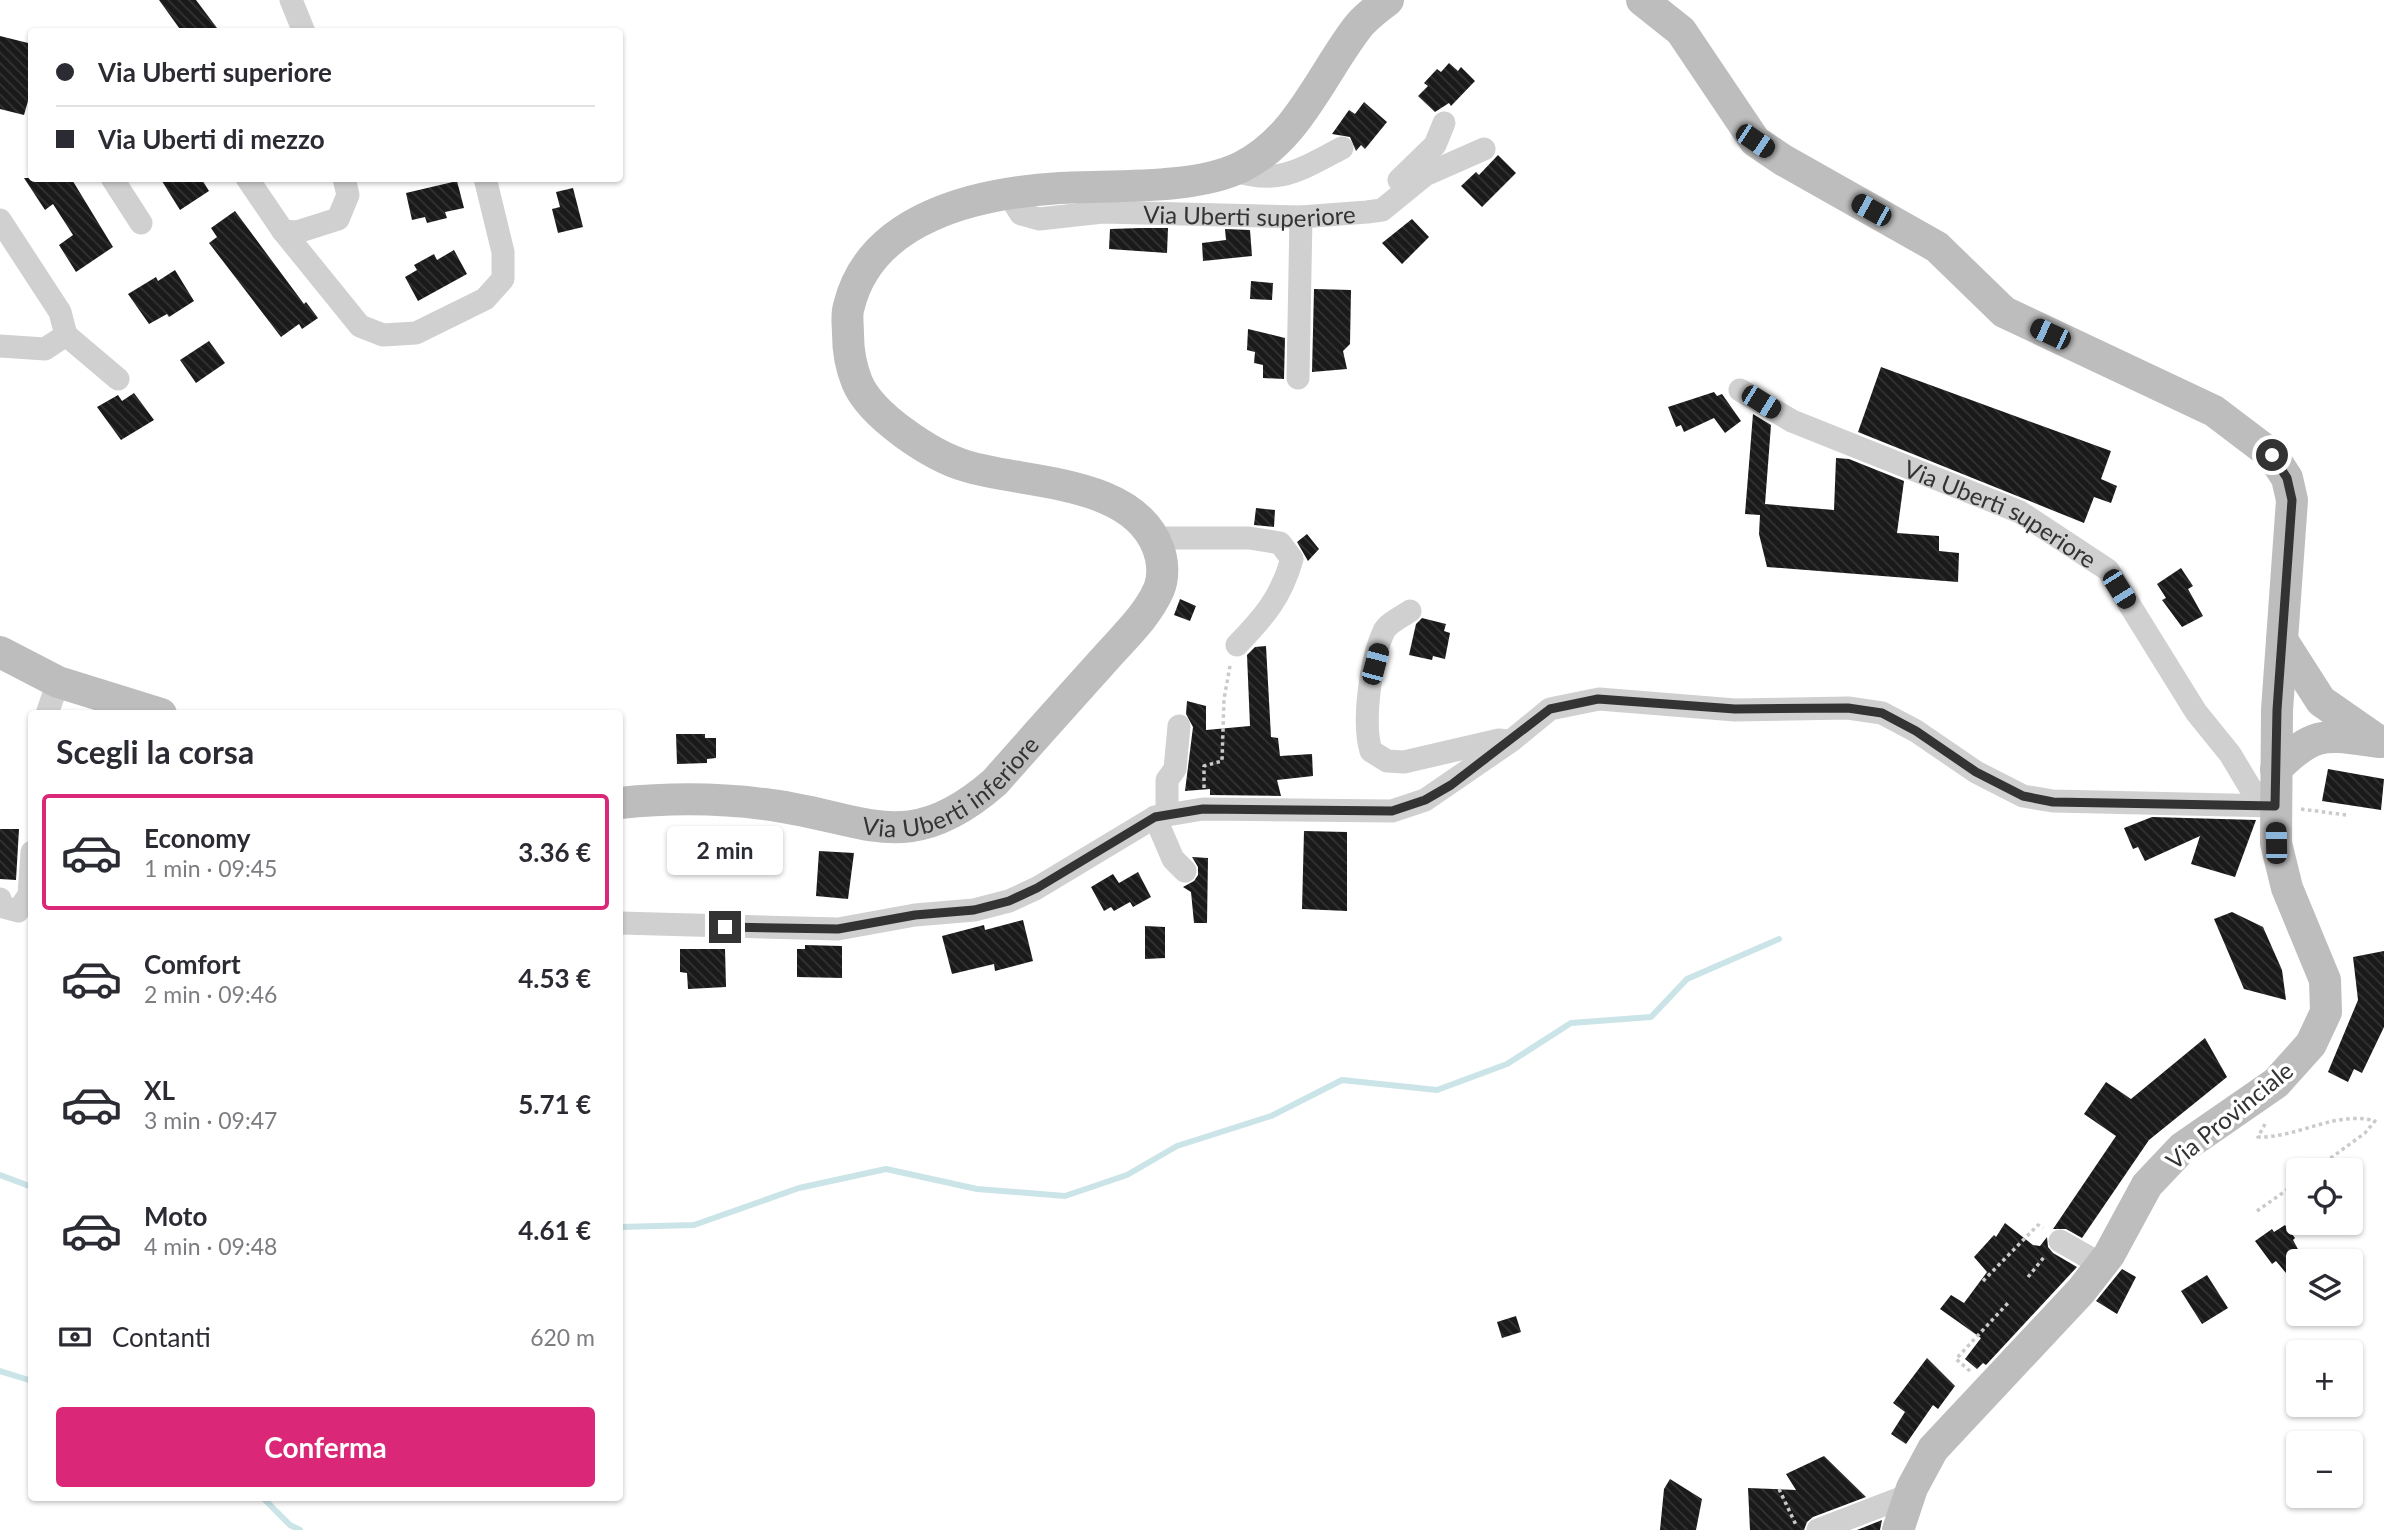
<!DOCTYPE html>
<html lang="it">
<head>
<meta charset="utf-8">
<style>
	:root { --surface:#fff; --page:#f2f2f3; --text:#2b2b33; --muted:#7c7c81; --line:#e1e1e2; --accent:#db2777 }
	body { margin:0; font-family:Lato,sans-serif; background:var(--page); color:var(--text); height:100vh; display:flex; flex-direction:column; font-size:26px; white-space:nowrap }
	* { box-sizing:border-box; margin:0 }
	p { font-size:23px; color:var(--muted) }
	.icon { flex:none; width:38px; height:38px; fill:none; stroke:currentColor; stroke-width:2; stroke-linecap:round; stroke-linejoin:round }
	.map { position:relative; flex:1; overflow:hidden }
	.side { position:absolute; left:28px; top:710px; width:595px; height:791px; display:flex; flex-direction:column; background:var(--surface); border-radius:7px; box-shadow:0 2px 5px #0004 }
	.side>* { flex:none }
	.hud { position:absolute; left:28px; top:28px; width:595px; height:154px; border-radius:7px; box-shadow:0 2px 5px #0004; display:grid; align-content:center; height:154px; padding:0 28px; background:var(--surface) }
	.tools { position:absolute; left:2286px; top:1158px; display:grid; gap:14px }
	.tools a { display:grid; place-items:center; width:77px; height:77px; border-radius:7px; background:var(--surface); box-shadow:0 2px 5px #0004; font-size:35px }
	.end { position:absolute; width:32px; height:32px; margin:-16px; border:9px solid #333; background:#fff; box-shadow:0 0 0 4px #fff }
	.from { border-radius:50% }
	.bubble { position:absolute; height:49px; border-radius:7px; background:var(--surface); box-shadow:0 2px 5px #0004; font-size:23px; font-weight:700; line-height:49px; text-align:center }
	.car { position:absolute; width:21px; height:42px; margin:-21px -10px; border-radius:9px; box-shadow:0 0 5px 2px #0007; background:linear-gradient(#222 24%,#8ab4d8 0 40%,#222 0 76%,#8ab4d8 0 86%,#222 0) }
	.hud b { display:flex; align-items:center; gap:24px; height:66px; font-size:26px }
	.hud b+b { border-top:2px solid var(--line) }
	.hud i { width:18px; height:18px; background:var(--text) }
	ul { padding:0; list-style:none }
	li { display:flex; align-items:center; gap:21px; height:116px; margin:0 14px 10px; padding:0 14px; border:4px solid transparent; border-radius:7px }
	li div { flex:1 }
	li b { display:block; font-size:26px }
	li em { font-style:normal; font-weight:700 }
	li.current { border-color:var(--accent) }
	li>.icon { width:63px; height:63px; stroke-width:1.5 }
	h2 { padding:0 28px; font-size:32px; line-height:84px }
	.pay { display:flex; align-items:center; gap:18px; height:77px; padding:0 28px; font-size:26px }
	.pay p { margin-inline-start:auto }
	.action { display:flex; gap:14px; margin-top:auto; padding:14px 28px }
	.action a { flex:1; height:80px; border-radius:7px; background:var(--accent); color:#fff; font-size:28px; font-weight:700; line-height:80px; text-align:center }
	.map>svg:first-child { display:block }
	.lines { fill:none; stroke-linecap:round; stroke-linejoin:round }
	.stream { stroke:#cbe4e8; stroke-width:6 }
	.building { fill:url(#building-back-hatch) }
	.path { stroke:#cacaca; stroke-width:3.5; stroke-dasharray:3.5 3.5; stroke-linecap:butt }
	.street { stroke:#d0d0d0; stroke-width:23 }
	.secondary { stroke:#bdbdbd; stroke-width:32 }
	.route { stroke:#333; stroke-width:9 }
	.labels { text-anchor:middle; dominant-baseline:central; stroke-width:7; stroke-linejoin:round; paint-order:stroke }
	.street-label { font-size:24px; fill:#333; stroke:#fff }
</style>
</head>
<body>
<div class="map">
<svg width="2384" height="1530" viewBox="0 0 2384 1530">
	<defs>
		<pattern id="building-back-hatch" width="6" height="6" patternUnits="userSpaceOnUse" patternTransform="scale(1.75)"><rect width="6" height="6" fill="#1a1a1a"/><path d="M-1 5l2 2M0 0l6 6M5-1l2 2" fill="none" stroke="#333"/></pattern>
	</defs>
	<rect width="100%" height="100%" fill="#fff"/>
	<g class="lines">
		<path class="stream" d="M0,1175L32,1187
			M620,1227L694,1225L799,1188L886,1169L977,1189L1065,1196L1127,1175L1177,1146L1271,1116L1342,1080L1437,1090L1507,1064L1571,1023L1651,1017L1687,979L1779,939
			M0,1371L32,1381
			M263,1498L290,1525L300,1530"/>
	</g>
	<path class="building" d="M159,0H196L220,32H182Z
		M0,36L32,44V87L24,115L0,109Z
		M1449,63L1458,71L1461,67L1475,81L1451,106L1449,103L1435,112L1418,96L1428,86L1424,83L1437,69L1441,72Z
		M1364,102L1387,122L1365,149L1361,145L1356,151L1350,137L1332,134L1349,110L1355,114Z
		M1498,155L1516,173L1482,207L1461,186L1476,172L1479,175Z
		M24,178H71L113,247L76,272L59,245L73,235L53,204L45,210Z
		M160,178H201L209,191L180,210Z
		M457,181L464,208L445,212L447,218L427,223L425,217L412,220L406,193Z
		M573,188L583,227L558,233L552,209L560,207L556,192Z
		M235,211L304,304L306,302L318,318L302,329L299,324L281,337L209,243L217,237L211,228Z
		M1412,219L1429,237L1402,264L1382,243Z
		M1141,228H1168L1167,253L1109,249L1110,229Z
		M1225,229L1250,230L1252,256L1203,261L1202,243L1226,240Z
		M454,250L467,274L418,301L405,277L417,270L414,265L434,254L437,260Z
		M175,270L194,301L169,317L167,314L149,324L128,294L156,277L158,281Z
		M1251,281L1273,283L1272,300L1250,299Z
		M1314,289L1351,290L1350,344L1343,351L1347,369L1312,372Z
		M1248,329L1285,338L1284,379L1263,378V365L1254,363L1255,352L1247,350Z
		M209,341L225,363L196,383L180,360Z
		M1881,367L2111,451L2101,479L2117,486L2111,503L2094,497L2084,523L1858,432Z
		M1714,392L1717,396L1722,394L1741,421L1725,433L1714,418L1684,432L1681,425L1676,427L1668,407Z
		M134,393L154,420L121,440L97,407L118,395L122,401Z
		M1753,414L1771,425L1765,504L1834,510L1836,458L1849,459L1904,481L1897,533L1939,536V551L1959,553L1958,582L1767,567L1759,534L1760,515L1745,514Z
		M1256,508L1275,510L1274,527L1254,525Z
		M1307,534L1319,549L1308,561L1297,542Z
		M2181,568L2193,586L2188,589L2203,616L2182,627L2162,600L2166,598L2157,584Z
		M1180,599L1196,606L1190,621L1174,615Z
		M1422,618L1446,624L1444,631L1450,633L1445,659L1433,656L1432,660L1409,655L1416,624Z
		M1266,646L1271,737L1278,738L1280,756L1312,754L1313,776L1277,780L1281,796L1210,795V789L1185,791L1193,727L1186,714L1187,701L1206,706V730L1250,726L1247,655L1255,647Z
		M676,734H705V738H716V758L707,759V763L677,764Z
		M2328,769L2384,779L2381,810L2322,801Z
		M2152,817L2256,820L2235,877L2191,864L2200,836L2145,861L2138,847L2133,849L2124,828Z
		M0,829H19L16,880L0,879Z
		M1304,831L1347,832V911L1302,909Z
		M819,851L854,853L848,899L816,896Z
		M1192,857L1208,858L1207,923H1194L1191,892L1183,887L1194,881L1198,875V867Z
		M1138,872L1151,897L1133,907L1130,902L1114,911L1111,907L1104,911L1091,887L1113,874L1119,883Z
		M2232,912L2263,927L2282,970L2286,1000L2244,989L2214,919Z
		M1023,920L1033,961L995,971L994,964L952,974L942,936L984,925L985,930Z
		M1145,926L1165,927V958L1145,959Z
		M805,945L842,946V978L797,977V949H805Z
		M680,949H725L726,987L688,989L687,973L680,972Z
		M2384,951V1027L2362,1073L2354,1069L2348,1082L2328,1072L2358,1000L2353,957Z
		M2205,1038L2227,1077L2149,1140L2082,1238L2066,1229H2053L2116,1136L2084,1114L2106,1082L2131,1099Z
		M2005,1223L2033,1245L2040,1246L2047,1237L2048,1247L2053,1253L2077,1267L1986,1365L1983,1363L1977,1369L1965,1359L1981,1338L1940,1309L1951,1295L1964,1303L1987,1272L1974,1257L1994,1235L1996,1237Z
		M2285,1225L2295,1238L2293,1240L2304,1260L2298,1262L2286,1273L2276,1261L2272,1264L2255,1241L2272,1229L2274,1232Z
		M2122,1269L2136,1277L2117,1314L2096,1301Z
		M2207,1275L2228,1308L2202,1324L2181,1291Z
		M1516,1316L1521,1332L1502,1338L1497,1322Z
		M1927,1358L1955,1386L1938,1409L1933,1405L1906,1444L1891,1434L1905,1412L1893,1403Z
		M1824,1456L1866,1497L1813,1517L1807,1522L1804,1530H1750L1748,1488L1796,1490L1786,1474Z
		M1670,1479L1702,1499L1696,1530H1660L1664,1489Z
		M1882,1520L1880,1530H1857Z"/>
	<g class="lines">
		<path class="path" d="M1204,788V766L1222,761L1224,699L1230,666
			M2301,809L2346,815
			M2265,1124L2258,1137C2298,1138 2336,1110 2375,1121L2365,1133L2313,1171
			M2257,1211L2298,1182
			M2028,1277L2045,1256
			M1983,1281L2038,1225L2043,1228
			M1970,1371L1956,1359L2008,1303
			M1779,1489L1796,1525"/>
		<g class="street">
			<path d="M291,0L304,32"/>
			<path d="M1233,170C1280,186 1301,169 1342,148"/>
			<path d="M112,178L141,223"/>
			<path d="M247,178L283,231L360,326L383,335L416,333L485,299L503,279V252L485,178"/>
			<path d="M1399,180L1435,145L1444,123"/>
			<path id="s1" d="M1009,195L1021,214L1039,219L1103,212L1301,217L1367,212L1382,210L1425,175L1484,149"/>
			<path d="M0,220L60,312L66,335L45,349L0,346"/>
			<path d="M283,231L297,232L338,219L348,195L344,178"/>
			<path d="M66,335L118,379"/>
			<path d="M1298,378L1301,217"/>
			<path id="s2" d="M1740,390L1792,421L2020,512L2108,570L2196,712L2230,754L2251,789L2275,806"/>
			<path d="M1154,538H1249L1280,543L1292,559C1281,597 1265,616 1237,645"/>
			<path d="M1410,611C1403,616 1388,623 1384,631C1371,659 1362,722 1371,751L1387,761L1404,762L1499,740L1507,741"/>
			<path d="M47,714L58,682"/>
			<path d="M1167,815V780L1175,769L1179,726"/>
			<path d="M1155,817L1173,859L1185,871"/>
			<path d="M0,899L3,907L18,911L29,895L32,852"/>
			<path d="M620,923L838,929L915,915L974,910L1009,901L1037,888L1155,817L1203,809L1392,811L1425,800L1511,741L1550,709L1599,699L1735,710L1848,708L1882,713L1916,731L1976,772L2023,796L2053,801L2275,806"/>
			<path d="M2060,1241L2102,1265"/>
			<path d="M1818,1530L1909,1495"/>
		</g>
		<g class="secondary">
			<path d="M1642,0L1681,31L1755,141L1783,160L1937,247L2004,312L2214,411L2272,455L2287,478L2292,500L2277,710L2276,843L2287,888L2325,980L2326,1012L2311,1044L2276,1083L2182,1148L2147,1185L2109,1255L2081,1291L1933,1449L1912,1488L1898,1530"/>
			<path d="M2282,640L2321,701L2380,742"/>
			<path d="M0,652L58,682L161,714"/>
			<path d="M2276,769C2316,729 2326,735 2379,742"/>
			<path id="s3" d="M620,803C668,798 716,798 764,804C864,816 906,860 995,782C1031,741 1067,701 1103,661C1122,639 1147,617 1159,589C1164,577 1163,560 1158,548C1133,479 1024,484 966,466C932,456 871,416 857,382C851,367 848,349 848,334C848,325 846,314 849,306C871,216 979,193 1060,188C1113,185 1194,190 1241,167C1297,140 1321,75 1357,28C1365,17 1377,9 1388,0"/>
		</g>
	</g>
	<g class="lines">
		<path class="route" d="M725,927L838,929L915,915L974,910L1009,901L1037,888L1155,817L1203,809L1392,811L1425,800L1451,785L1550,709L1598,699L1735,709L1848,708L1882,713L1916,731L1976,772L2023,796L2053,802L2275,806L2277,710L2292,500L2287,478L2272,455"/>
	</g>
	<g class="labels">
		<g class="street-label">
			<text stroke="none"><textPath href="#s1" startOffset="252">Via Uberti superiore</textPath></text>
			<text stroke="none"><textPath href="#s2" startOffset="289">Via Uberti superiore</textPath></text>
			<text stroke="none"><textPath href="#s3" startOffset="346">Via Uberti inferiore</textPath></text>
			<text transform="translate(2229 1115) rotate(-39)">Via Provinciale</text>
		</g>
	</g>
</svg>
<div class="tools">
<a><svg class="icon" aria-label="locate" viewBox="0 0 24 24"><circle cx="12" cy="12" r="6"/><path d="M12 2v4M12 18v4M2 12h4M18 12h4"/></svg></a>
<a><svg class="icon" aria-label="layers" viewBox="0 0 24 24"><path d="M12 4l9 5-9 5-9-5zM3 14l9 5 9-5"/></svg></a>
<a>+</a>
<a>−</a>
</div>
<i class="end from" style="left:2272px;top:455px"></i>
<i class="end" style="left:725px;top:927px"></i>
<div class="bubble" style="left:667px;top:826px;width:116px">2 min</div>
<i class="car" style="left:1755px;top:141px;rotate:124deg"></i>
<i class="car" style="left:1871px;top:210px;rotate:299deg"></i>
<i class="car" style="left:2050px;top:334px;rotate:295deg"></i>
<i class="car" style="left:1761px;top:402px;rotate:122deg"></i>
<i class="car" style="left:2119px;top:589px;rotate:148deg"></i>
<i class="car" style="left:1375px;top:664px;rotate:15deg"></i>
<i class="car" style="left:2276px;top:843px;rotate:359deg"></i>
<div class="hud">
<b><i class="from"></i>Via Uberti superiore</b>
<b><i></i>Via Uberti di mezzo</b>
</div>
<section class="side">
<h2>Scegli la corsa</h2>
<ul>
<li class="current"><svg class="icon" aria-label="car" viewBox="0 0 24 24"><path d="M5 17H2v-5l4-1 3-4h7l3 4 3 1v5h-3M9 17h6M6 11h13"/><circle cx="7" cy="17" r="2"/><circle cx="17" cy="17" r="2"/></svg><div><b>Economy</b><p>1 min · 09:45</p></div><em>3.36 €</em></li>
<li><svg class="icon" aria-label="car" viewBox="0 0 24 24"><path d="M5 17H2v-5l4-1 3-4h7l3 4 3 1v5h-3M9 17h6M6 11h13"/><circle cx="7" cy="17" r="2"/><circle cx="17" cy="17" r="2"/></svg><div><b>Comfort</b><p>2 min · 09:46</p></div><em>4.53 €</em></li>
<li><svg class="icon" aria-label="car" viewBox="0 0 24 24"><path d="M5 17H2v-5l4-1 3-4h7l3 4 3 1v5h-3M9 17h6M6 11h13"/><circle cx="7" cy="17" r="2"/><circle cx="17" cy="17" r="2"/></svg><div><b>XL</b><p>3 min · 09:47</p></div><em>5.71 €</em></li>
<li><svg class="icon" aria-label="car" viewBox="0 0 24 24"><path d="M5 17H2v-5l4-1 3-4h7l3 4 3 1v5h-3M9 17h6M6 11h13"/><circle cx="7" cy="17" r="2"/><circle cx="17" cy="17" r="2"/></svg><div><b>Moto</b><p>4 min · 09:48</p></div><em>4.61 €</em></li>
</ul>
<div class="pay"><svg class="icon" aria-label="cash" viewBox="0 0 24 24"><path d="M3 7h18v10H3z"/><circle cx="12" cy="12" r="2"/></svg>Contanti<p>620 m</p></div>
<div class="action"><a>Conferma</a></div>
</section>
</div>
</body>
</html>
